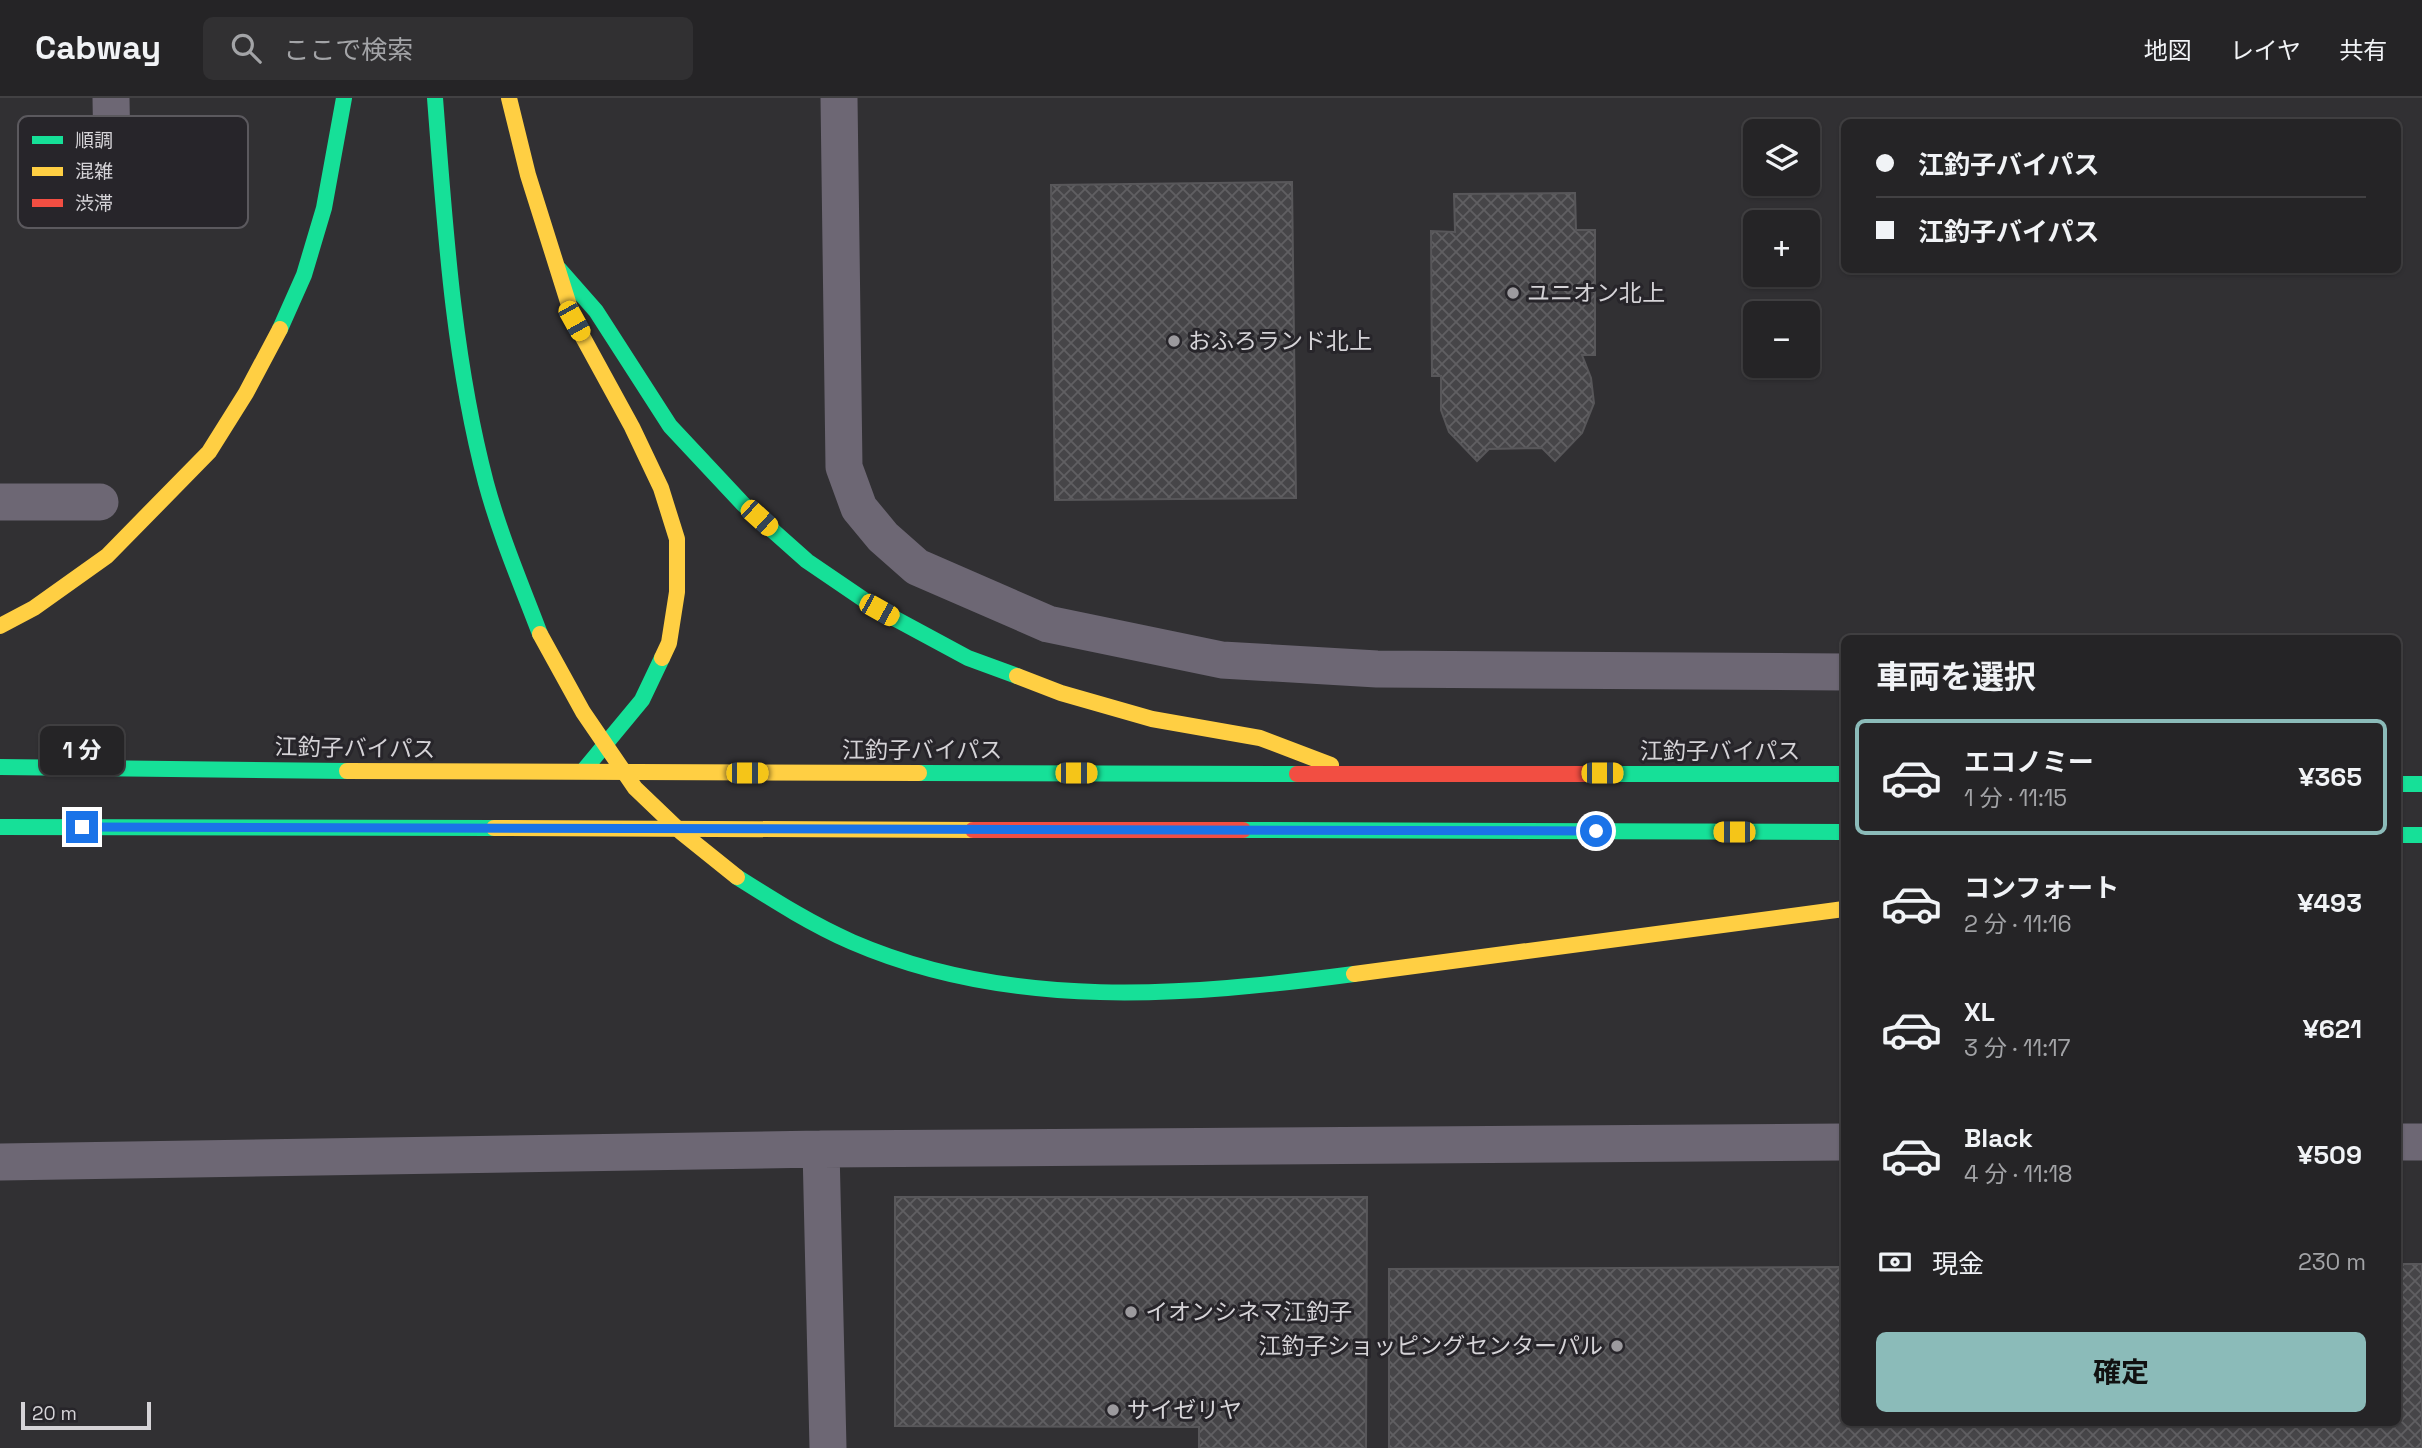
<!DOCTYPE html>
<html lang="ja">
<head>
<meta charset="utf-8">
<style>
	:root { --surface:#252426; --page:#313032; --text:#f1f3f6; --muted:#a3a4a7; --line:#424143; --accent:#8bbbb9 }
	body { margin:0; font-family:"Space Grotesk","Noto Sans JP",sans-serif; background:var(--page); color:var(--text); height:100vh; display:flex; flex-direction:column; font-size:26px; white-space:nowrap }
	* { box-sizing:border-box; margin:0 }
	p { font-size:23px; color:var(--muted) }
	.icon { flex:none; width:38px; height:38px; fill:none; stroke:currentColor; stroke-width:2; stroke-linecap:round; stroke-linejoin:round }
	.map { position:relative; flex:1; overflow:hidden }
	.details { position:absolute; left:1841px; top:537px; width:560px; height:791px; display:flex; flex-direction:column; background:var(--surface); border-radius:10px; box-shadow:0 2px 5px #0004,0 0 0 2px var(--line) }
	.details>* { flex:none }
	.banner { position:absolute; left:1841px; top:21px; width:560px; height:154px; border-radius:10px; box-shadow:0 2px 5px #0004,0 0 0 2px var(--line); display:grid; align-content:center; height:154px; padding:0 35px; background:var(--surface) }
	.buttons { position:absolute; left:1743px; top:21px; display:grid; gap:14px }
	.buttons a { display:grid; place-items:center; width:77px; height:77px; border-radius:10px; background:var(--surface); box-shadow:0 2px 5px #0004,0 0 0 2px var(--line); font-size:35px }
	.scale { position:absolute; left:21px; bottom:18px; width:130px; box-sizing:border-box; padding-left:7px; border:4px solid #d5d3d7; border-top:0; font-size:19px; line-height:24px; white-space:nowrap; color:#d5d3d7; -webkit-text-stroke:5px #27252a; paint-order:stroke }
	.end { position:absolute; width:32px; height:32px; margin:-16px; border:9px solid #1a73e8; background:#fff; box-shadow:0 0 0 4px #fff }
	.from { border-radius:50% }
	.bubble { position:absolute; height:49px; border-radius:10px; background:var(--surface); box-shadow:0 2px 5px #0004,0 0 0 2px var(--line); font-size:23px; font-weight:700; line-height:49px; text-align:center }
	.car { position:absolute; width:21px; height:42px; margin:-21px -10px; border-radius:9px; box-shadow:0 0 5px 2px #0007; background:linear-gradient(#f5c518 24%,#345 0 40%,#f5c518 0 76%,#345 0 86%,#f5c518 0) }
	.banner b { display:flex; align-items:center; gap:24px; height:66px; font-size:26px }
	.banner b+b { border-top:2px solid var(--line) }
	.banner i { width:18px; height:18px; background:var(--text) }
	ul { padding:0; list-style:none }
	li { display:flex; align-items:center; gap:21px; height:116px; margin:0 14px 10px; padding:0 21px; border:4px solid transparent; border-radius:10px }
	li div { flex:1 }
	li b { display:block; font-size:26px }
	li em { font-style:normal; font-weight:700 }
	li.selected { border-color:var(--accent) }
	li>.icon { width:63px; height:63px; stroke-width:1.5 }
	h2 { padding:0 35px; font-size:32px; line-height:84px }
	.pay { display:flex; align-items:center; gap:18px; height:77px; padding:0 35px; font-size:26px }
	.pay p { margin-inline-start:auto }
	.cta { display:flex; gap:14px; margin-top:auto; padding:14px 35px }
	.cta a { flex:1; height:80px; border-radius:10px; background:var(--accent); color:#111; font-size:28px; font-weight:700; line-height:80px; text-align:center }
	header { display:flex; align-items:center; gap:42px; box-sizing:border-box; height:98px; padding:0 35px; background:var(--surface); border-bottom:2px solid var(--line) }
	header strong { font-size:33px }
	nav { display:flex; gap:38px; margin-inline-start:auto; font-size:24px }
	.search { width:490px; height:63px; background:var(--page); display:flex; align-items:center; gap:18px; box-sizing:border-box; padding:0 24px; border-radius:10px; color:var(--muted); font-size:26px }
	.map>svg:first-child { display:block }
	.building { fill:url(#building-cross-hatch); stroke:#58575a; stroke-width:2 }
	.lines { fill:none; stroke-linecap:round; stroke-linejoin:round }
	.street { stroke:#6d6774; stroke-width:37 }
	.fast { stroke:#16e098; stroke-width:16 }
	.slow { stroke:#ffcf43; stroke-width:16 }
	.jam { stroke:#f24e42; stroke-width:16 }
	.slow-bridge { stroke:#ffcf43; stroke-width:16 }
	.route { stroke:#1a73e8; stroke-width:9 }
	.poi-dot { fill:#9c9a9e; stroke:#27252a; stroke-width:2.5 }
	.labels { text-anchor:middle; dominant-baseline:central; stroke-width:6; stroke-linejoin:round; paint-order:stroke }
	.poi-label { font-size:23px; fill:#d5d3d7; stroke:#27252a; text-anchor:start }
	.street-label { font-size:23px; fill:#d5d3d7; stroke:#27252a }
	.key { fill:#27252a; stroke:#5b595e; stroke-width:2 }
	.key-label { font-size:19px; fill:#d5d3d7 }
</style>
</head>
<body>
<header>
<strong>Cabway</strong>
<div class="search"><svg class="icon" aria-label="search" viewBox="0 0 24 24"><circle cx="10" cy="10" r="6"/><path d="M15 15l6 6"/></svg>ここで検索</div>
<nav><a>地図</a><a>レイヤ</a><a>共有</a></nav>
</header>
<div class="map">
<svg width="2422" height="1350" viewBox="0 0 2422 1350">
	<defs>
		<pattern id="building-cross-hatch" width="8" height="8" patternUnits="userSpaceOnUse" patternTransform="scale(1.75)"><rect width="8" height="8" fill="#464548"/><path d="M0 0l8 8M0 8l8-8" fill="none" stroke="#605f62"/></pattern>
	</defs>
	<rect width="100%" height="100%" fill="#313033"/>
	<path class="building" d="M1292,84L1296,400L1055,402L1051,87Z
		M1575,95L1576,132H1595V257H1582L1591,280L1594,305L1582,335L1555,363L1542,350L1489,351L1477,363L1449,334L1441,312V278H1432L1431,133L1455,134L1454,96Z
		M895,1099H1367L1366,1350H1199V1329L895,1328Z
		M2398,1166H2422V1350H1389V1171L1844,1169V1325H2398Z"/>
	<g class="lines">
		<path class="street" d="M111,0L112,58
			M839,0L844,369L859,410L883,439L917,469L1048,526L1222,562L1377,571L1844,574
			M0,404H100
			M2398,1044H2422
			M821,1051L828,1350
			M0,1064L821,1051L1844,1044"/>
		<path class="fast" d="M435,0C445,129 453,260 486,385C500,437 521,486 540,536
			M559,171L596,213L670,328L743,406L807,463L879,512L968,560L1017,578
			M280,231L304,177L324,110L344,0
			M0,669L347,673
			M584,672L642,602L662,560
			M919,675L1297,676
			M1615,676H1844
			M2398,686H2422
			M0,729L494,730
			M1243,732L1844,734
			M2398,737H2422
			M737,779C775,803 811,826 852,844C1011,913 1187,898 1354,876"/>
		<path class="slow" d="M509,0L528,77L574,223L632,329L661,390L677,441V494L669,545L662,560
			M0,528L34,510L107,458L209,354L246,295L280,231
			M1017,578L1061,595L1152,621L1260,640L1331,667
			M347,673L919,675
			M494,730L973,732
			M1354,876L1844,811"/>
		<path class="jam" d="M1297,676H1615
			M973,732H1243"/>
		<path class="slow-bridge" d="M540,536L583,614L635,690L681,734L737,779"/>
	</g>
	<g class="lines">
		<path class="route" d="M82,729L1596,733"/>
	</g>
	<g class="poi-dot">
		<circle cx="1513" cy="195" r="7"/>
		<circle cx="1174" cy="243" r="7"/>
		<circle cx="1131" cy="1214" r="7"/>
		<circle cx="1617" cy="1248" r="7"/>
		<circle cx="1113" cy="1312" r="7"/>
	</g>
	<g class="labels">
		<g class="poi-label">
			<text x="1527" y="195">ユニオン北上</text>
			<text x="1188" y="243">おふろランド北上</text>
			<text x="1145" y="1214">イオンシネマ江釣子</text>
			<text x="1603" y="1248" text-anchor="end">江釣子ショッピングセンターパル</text>
			<text x="1127" y="1312">サイゼリヤ</text>
		</g>
		<g class="street-label">
			<text transform="translate(355 650) rotate(1)">江釣子バイパス</text>
			<text x="922" y="652">江釣子バイパス</text>
			<text x="1720" y="653">江釣子バイパス</text>
		</g>
	</g>
	<rect x="18" y="18" width="230" height="112" rx="10" class="key"/>
	<rect x="32" y="38" width="31" height="8" fill="#16e098"/>
	<rect x="32" y="69" width="31" height="9" fill="#ffcf43"/>
	<rect x="32" y="101" width="31" height="8" fill="#f24e42"/>
	<g class="key-label">
		<text x="75" y="49">順調</text>
		<text x="75" y="80">混雑</text>
		<text x="75" y="112">渋滞</text>
	</g>
</svg>
<div class="buttons">
<a><svg class="icon" aria-label="layers" viewBox="0 0 24 24"><path d="M12 4l9 5-9 5-9-5zM3 14l9 5 9-5"/></svg></a>
<a>+</a>
<a>−</a>
</div>
<div class="scale">20 m</div>
<i class="end from" style="left:1596px;top:733px"></i>
<i class="end" style="left:82px;top:729px"></i>
<div class="bubble" style="left:40px;top:628px;width:84px">1 分</div>
<i class="car" style="left:574px;top:223px;rotate:151deg"></i>
<i class="car" style="left:759px;top:420px;rotate:132deg"></i>
<i class="car" style="left:879px;top:512px;rotate:119deg"></i>
<i class="car" style="left:747px;top:675px;rotate:90deg"></i>
<i class="car" style="left:1076px;top:675px;rotate:90deg"></i>
<i class="car" style="left:1602px;top:675px;rotate:90deg"></i>
<i class="car" style="left:1734px;top:734px;rotate:270deg"></i>
<div class="banner">
<b><i class="from"></i>江釣子バイパス</b>
<b><i></i>江釣子バイパス</b>
</div>
<section class="details">
<h2>車両を選択</h2>
<ul>
<li class="selected"><svg class="icon" aria-label="car" viewBox="0 0 24 24"><path d="M5 17H2v-5l4-1 3-4h7l3 4 3 1v5h-3M9 17h6M6 11h13"/><circle cx="7" cy="17" r="2"/><circle cx="17" cy="17" r="2"/></svg><div><b>エコノミー</b><p>1 分 · 11:15</p></div><em>¥365</em></li>
<li><svg class="icon" aria-label="car" viewBox="0 0 24 24"><path d="M5 17H2v-5l4-1 3-4h7l3 4 3 1v5h-3M9 17h6M6 11h13"/><circle cx="7" cy="17" r="2"/><circle cx="17" cy="17" r="2"/></svg><div><b>コンフォート</b><p>2 分 · 11:16</p></div><em>¥493</em></li>
<li><svg class="icon" aria-label="car" viewBox="0 0 24 24"><path d="M5 17H2v-5l4-1 3-4h7l3 4 3 1v5h-3M9 17h6M6 11h13"/><circle cx="7" cy="17" r="2"/><circle cx="17" cy="17" r="2"/></svg><div><b>XL</b><p>3 分 · 11:17</p></div><em>¥621</em></li>
<li><svg class="icon" aria-label="car" viewBox="0 0 24 24"><path d="M5 17H2v-5l4-1 3-4h7l3 4 3 1v5h-3M9 17h6M6 11h13"/><circle cx="7" cy="17" r="2"/><circle cx="17" cy="17" r="2"/></svg><div><b>Black</b><p>4 分 · 11:18</p></div><em>¥509</em></li>
</ul>
<div class="pay"><svg class="icon" aria-label="cash" viewBox="0 0 24 24"><path d="M3 7h18v10H3z"/><circle cx="12" cy="12" r="2"/></svg>現金<p>230 m</p></div>
<div class="cta"><a>確定</a></div>
</section>
</div>
</body>
</html>
